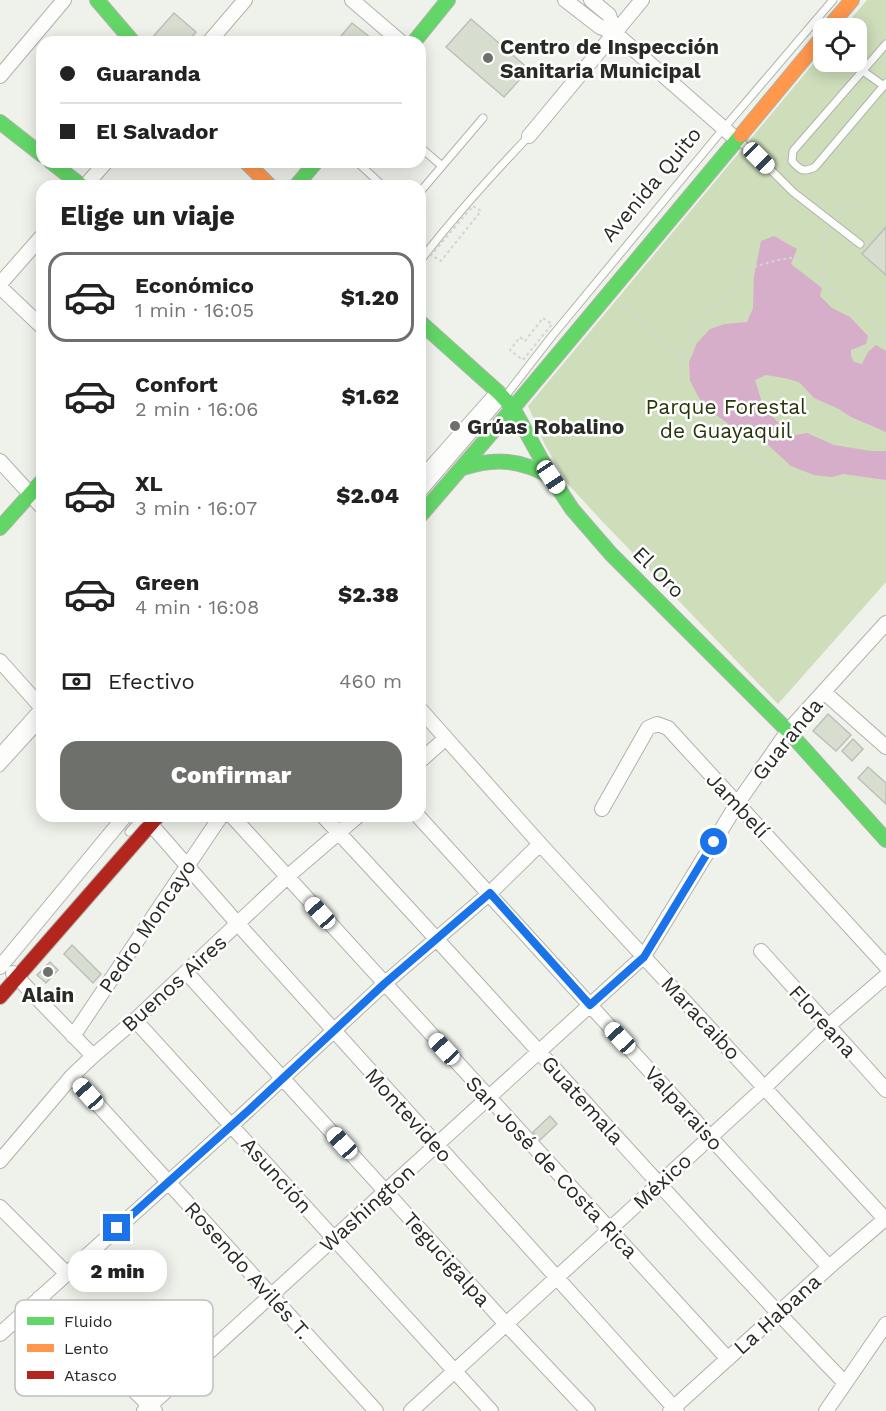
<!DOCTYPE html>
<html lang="es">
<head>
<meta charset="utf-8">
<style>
	:root { --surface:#fff; --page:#f2f2f2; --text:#222; --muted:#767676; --line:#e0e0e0; --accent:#6e716b }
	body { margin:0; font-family:"Work Sans",sans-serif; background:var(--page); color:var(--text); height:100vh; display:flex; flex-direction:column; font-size:22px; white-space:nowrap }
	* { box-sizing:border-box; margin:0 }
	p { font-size:20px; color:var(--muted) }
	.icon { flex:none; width:33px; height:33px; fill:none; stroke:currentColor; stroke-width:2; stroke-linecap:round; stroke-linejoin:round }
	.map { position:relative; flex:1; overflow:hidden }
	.side { position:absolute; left:36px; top:180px; width:390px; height:642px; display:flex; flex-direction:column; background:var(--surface); border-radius:18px; box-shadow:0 3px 15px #0003 }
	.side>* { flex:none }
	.guide { position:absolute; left:36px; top:36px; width:390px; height:132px; border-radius:18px; box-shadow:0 3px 15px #0003; display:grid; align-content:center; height:132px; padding:0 24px; background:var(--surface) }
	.controls { position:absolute; left:813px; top:18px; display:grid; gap:12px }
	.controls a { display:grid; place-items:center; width:54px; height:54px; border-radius:12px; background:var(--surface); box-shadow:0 3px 15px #0003; font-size:30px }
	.end { position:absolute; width:27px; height:27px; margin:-14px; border:8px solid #1a73e8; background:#fff; box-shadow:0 0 0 3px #fff }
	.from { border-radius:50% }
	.bubble { position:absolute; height:42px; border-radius:18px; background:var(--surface); box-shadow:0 3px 15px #0003; font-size:20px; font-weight:800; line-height:42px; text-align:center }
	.car { position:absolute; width:18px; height:36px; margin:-18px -9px; border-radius:8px; box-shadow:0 0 4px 2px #0007; background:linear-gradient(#fff 24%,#345 0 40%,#fff 0 76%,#345 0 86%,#fff 0) }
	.guide b { display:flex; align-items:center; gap:21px; height:57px; font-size:22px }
	.guide b+b { border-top:2px solid var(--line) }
	.guide i { width:15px; height:15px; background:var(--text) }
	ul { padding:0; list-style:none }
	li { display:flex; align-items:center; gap:18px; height:90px; margin:0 12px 9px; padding:0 12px; border:3px solid transparent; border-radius:18px }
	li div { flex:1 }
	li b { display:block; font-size:22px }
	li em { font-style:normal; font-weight:800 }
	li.on { border-color:var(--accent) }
	li>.icon { width:54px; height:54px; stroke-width:1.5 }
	h2 { padding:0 24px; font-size:27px; line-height:72px }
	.pay { display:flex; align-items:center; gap:15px; height:66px; padding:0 24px; font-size:22px }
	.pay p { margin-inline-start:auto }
	.button { display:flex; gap:12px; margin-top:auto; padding:12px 24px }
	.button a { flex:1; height:69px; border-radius:18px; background:var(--accent); color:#fff; font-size:24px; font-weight:800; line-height:69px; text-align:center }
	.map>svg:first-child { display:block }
	.green { fill:#ceddba }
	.water { fill:#d7aec9 }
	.building { fill:#d7decf; stroke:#bdbfba; stroke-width:1.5 }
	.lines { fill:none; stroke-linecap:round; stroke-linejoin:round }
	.lane-casing { stroke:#b0b2ad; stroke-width:9 }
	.street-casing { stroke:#b0b2ad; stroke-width:16 }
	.fast-casing { stroke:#b0b2ad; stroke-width:16 }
	.slow-casing { stroke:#b0b2ad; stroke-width:16 }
	.jam-casing { stroke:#b0b2ad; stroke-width:16 }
	.path { stroke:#d4d4d2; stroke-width:2; stroke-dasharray:3 3; stroke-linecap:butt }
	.lane { stroke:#fdfdfc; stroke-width:7 }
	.street { stroke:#fdfdfc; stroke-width:14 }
	.fast { stroke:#63d668; stroke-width:14 }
	.slow { stroke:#ff974d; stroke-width:14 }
	.jam { stroke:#b3261e; stroke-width:14 }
	.route { stroke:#1a73e8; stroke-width:8 }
	.poi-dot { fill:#6e716b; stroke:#fff; stroke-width:2 }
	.labels { text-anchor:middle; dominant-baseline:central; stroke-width:5; stroke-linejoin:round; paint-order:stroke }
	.poi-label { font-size:21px; font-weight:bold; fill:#292b26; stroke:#fff; text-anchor:start }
	.street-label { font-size:21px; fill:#292b26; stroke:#fff }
	.park-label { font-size:21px; fill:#273708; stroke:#fff }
	.key { fill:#fff; stroke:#bfbfbe; stroke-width:1.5 }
	.key-label { font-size:16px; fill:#292b26 }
</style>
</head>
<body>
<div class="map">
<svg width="886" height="1411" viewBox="0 0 886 1411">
	<rect width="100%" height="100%" fill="#eff2eb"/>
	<path class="green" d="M867,0H886V582L778,704L600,519L568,484L545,445L528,406L823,52L824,62H856V28H843Z"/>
	<path class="water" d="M774,236L797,249L791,264L822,288L820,296L832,308L850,317L868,336L866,344L851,350V356L854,362L862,364L868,352L876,345L886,351V432L851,417L839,409L814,398L799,382L784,378L766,375L755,380L763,406L786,431L795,435L807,433L834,445L871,451H886V480L843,474L832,477L814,475L791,466L756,434L731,426L703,405L690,381L689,362L697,343L710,329L725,324L747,322L753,308L754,276L761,241Z"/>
	<path class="building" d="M174,13L196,32L187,42H152L150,40Z
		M471,19L529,69L504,97L446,47Z
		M352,23L376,42H336Z
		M886,227V275L862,254Z
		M828,714L851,735L836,751L813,731Z
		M853,739L863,749L852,761L842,751Z
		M868,767L886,783V804L858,778Z
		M72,945L101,974L93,983L64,954Z
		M50,962L58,970L46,983L37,975Z
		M550,1116L557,1124L540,1140L533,1132Z"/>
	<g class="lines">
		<g class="lane-casing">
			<path id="lane" d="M886,44L793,151L792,161C800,170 803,173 815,167L886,83
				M846,62L863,71L884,86
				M739,141L759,158L793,192L860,244
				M420,147L442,166
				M357,162L383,186
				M420,192L483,118
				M420,261C454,217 491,176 529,136
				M420,496L504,398L552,336L724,128L833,0
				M0,768L42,722
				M129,832L143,816"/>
		</g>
		<g class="street-casing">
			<path id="street" d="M352,0L401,42
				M565,0L600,27L615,33L737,140
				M591,0L609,15L615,33
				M209,42L245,0
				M0,76L64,0
				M529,136L642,0
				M85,186L106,162
				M0,284L42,236
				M0,287L42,327
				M0,461L42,507
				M420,480L498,392
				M0,661L42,708
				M825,693L886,747
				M420,709L540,844L886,1220
				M0,756L42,709
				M420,761L446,738
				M602,809L648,728L657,724L668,728L886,966
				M232,816L728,1359
				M323,816C499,1004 667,1198 845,1383
				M418,816L710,1137L829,1267
				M148,821L238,924L677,1411
				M761,951L886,1090
				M0,967L125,816
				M186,972L506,1324L588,1411
				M13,973L93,1056
				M135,1020L491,1411
				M73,1036L221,816
				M72,1076L376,1411
				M0,1161L72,1076L93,1056L135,1020L287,877L358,816
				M0,1207L67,1274
				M39,1298L155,1411
				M0,1334L232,1125L384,984L490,893L540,844
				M144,1411L644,956L737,804L788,731L886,623
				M411,1411L765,1087L827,1027L886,976
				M670,1411L829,1267L885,1219
				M826,1411L886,1324"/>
		</g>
		<g class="fast-casing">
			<path id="fast" d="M97,0L133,42
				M414,42L448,0
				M0,122L42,155
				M51,162L82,186
				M296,186L316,162
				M420,322L498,392L513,408L551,477L572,509L611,554L788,731L886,840
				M463,468C496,457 521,460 551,477
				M420,516L513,408L741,135
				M0,528L42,481"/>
		</g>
		<g class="slow-casing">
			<path id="slow" d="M828,28L852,0
				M741,135L824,35
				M246,162L270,186"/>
		</g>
		<g class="jam-casing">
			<path id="jam" d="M0,997L158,816"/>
		</g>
		<path class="path" d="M473,206L481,211L441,261L431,255Z
			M836,214L843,206L886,200
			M824,282L825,228
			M622,304L683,359
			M543,318L552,324L523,360L510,350L520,337L525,341Z
			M886,335L875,325L832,292L802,256L778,260L750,268L741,276L729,300L702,314L694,327L683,359L680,384L685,403L709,427L754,457L805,479L869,493L886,494
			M859,357L880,329"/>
		<use href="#lane" class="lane"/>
		<use href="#street" class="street"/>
		<use href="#fast" class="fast"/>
		<use href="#slow" class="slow"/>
		<use href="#jam" class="jam"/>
	</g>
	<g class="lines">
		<path class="route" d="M117,1228L249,1110L384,984L490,893L590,1005L644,957L714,842"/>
	</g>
	<g class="poi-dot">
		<circle cx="488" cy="58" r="6"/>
		<circle cx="455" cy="426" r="6"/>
		<circle cx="48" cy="972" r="6"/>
	</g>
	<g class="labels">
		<g class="poi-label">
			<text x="500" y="46">Centro de Inspección<tspan x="500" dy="24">Sanitaria Municipal</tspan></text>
			<text x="467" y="426">Grúas Robalino</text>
			<text x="48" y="994" text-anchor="middle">Alain</text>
		</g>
		<g class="street-label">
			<text transform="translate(651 184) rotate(-50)">Avenida Quito</text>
			<text transform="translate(659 572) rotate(45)">El Oro</text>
			<text transform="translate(787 739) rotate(-51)">Guaranda</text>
			<text transform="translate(738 805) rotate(47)">Jambelí</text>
			<text transform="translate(147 926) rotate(-56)">Pedro Moncayo</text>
			<text transform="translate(174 983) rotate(-42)">Buenos Aires</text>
			<text transform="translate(701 1018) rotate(47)">Maracaibo</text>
			<text transform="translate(823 1021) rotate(48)">Floreana</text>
			<text transform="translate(583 1100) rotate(48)">Guatemala</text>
			<text transform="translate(684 1108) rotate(48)">Valparaiso</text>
			<text transform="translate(409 1115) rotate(48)">Montevideo</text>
			<text transform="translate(552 1167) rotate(47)">San José de Costa Rica</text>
			<text transform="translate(277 1175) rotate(48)">Asunción</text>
			<text transform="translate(662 1181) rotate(-43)">México</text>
			<text transform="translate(367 1208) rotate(-42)">Washington</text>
			<text transform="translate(447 1259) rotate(48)">Tegucigalpa</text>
			<text transform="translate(248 1270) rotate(48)">Rosendo Avilés T.</text>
			<text transform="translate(777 1314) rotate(-42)">La Habana</text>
		</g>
		<g class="park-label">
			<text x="726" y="406">Parque Forestal<tspan x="726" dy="24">de Guayaquil</tspan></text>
		</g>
	</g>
	<rect x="15" y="1300" width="198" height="96" rx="9" class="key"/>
	<rect x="27" y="1317" width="27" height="8" fill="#63d668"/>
	<rect x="27" y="1344" width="27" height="8" fill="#ff974d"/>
	<rect x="27" y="1371" width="27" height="8" fill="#b3261e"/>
	<g class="key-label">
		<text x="64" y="1327">Fluido</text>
		<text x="64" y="1354">Lento</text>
		<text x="64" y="1381">Atasco</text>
	</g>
</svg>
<div class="controls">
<a><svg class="icon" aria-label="locate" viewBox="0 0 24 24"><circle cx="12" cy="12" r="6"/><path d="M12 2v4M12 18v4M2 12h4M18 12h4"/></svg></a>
</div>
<i class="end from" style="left:714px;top:842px"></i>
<i class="end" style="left:117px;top:1228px"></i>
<div class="bubble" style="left:68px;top:1250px;width:99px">2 min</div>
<i class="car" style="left:759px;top:158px;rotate:135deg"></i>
<i class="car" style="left:551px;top:477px;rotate:146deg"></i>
<i class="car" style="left:320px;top:913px;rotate:318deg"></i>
<i class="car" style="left:620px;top:1038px;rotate:317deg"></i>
<i class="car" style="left:444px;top:1049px;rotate:317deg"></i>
<i class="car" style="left:88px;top:1094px;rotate:318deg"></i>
<i class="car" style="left:342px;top:1143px;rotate:318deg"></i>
<div class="guide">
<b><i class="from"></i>Guaranda</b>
<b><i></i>El Salvador</b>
</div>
<section class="side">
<h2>Elige un viaje</h2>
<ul>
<li class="on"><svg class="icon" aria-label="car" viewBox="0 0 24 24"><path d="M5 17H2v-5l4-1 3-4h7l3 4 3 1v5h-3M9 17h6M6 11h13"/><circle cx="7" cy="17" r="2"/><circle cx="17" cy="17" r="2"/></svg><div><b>Económico</b><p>1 min · 16:05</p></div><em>$1.20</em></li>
<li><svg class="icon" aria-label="car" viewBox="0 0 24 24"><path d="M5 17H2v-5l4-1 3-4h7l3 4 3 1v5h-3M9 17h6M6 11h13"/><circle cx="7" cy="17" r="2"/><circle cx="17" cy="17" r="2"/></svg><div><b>Confort</b><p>2 min · 16:06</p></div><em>$1.62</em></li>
<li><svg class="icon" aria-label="car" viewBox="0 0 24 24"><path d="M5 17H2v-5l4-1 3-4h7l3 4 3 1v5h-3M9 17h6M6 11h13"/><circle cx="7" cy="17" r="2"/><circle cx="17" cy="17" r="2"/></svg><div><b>XL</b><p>3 min · 16:07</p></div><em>$2.04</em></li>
<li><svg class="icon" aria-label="car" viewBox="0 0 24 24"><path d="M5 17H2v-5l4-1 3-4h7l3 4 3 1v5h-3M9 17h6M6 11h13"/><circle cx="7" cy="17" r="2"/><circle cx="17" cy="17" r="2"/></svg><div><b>Green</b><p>4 min · 16:08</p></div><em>$2.38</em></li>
</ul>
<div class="pay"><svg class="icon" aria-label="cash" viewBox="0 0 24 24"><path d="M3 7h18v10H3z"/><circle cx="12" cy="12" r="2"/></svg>Efectivo<p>460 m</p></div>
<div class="button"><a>Confirmar</a></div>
</section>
</div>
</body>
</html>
